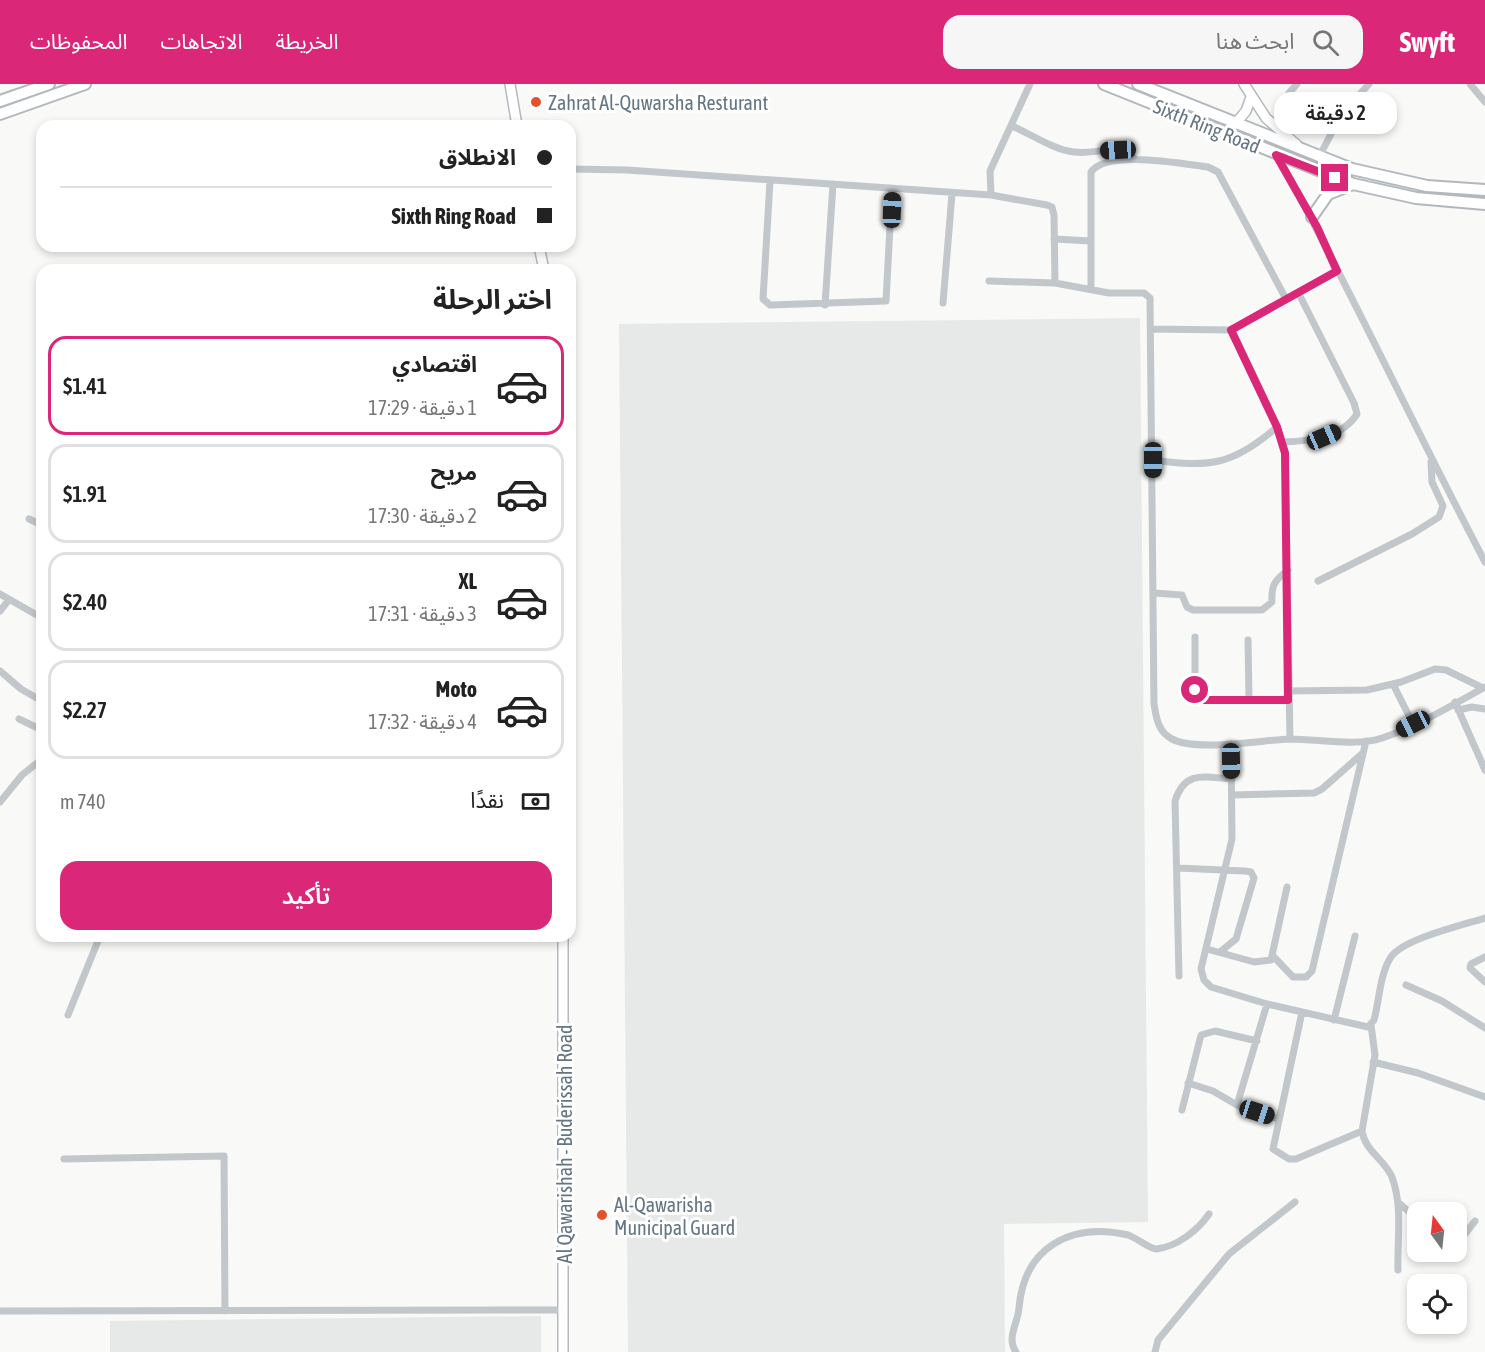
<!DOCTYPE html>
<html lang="ar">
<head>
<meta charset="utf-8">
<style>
	:root { --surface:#fff; --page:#f6f6f6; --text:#222; --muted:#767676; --line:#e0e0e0; --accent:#db2777 }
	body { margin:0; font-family:"Asap Condensed","Noto Sans Arabic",sans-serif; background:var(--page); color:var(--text); direction:rtl; height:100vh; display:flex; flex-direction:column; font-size:22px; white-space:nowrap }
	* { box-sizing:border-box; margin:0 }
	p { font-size:20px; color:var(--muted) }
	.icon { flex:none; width:33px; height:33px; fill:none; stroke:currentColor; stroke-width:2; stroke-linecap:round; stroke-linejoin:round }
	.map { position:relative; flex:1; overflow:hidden; direction:ltr }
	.side { position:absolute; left:36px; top:180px; width:540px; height:678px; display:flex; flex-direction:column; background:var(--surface); border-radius:18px; box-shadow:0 3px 9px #0003; direction:rtl }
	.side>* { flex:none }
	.guide { position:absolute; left:36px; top:36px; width:540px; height:132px; border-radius:18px; box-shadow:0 3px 9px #0003; direction:rtl; display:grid; align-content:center; height:132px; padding:0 24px; background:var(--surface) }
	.needle { width:39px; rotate:345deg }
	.tools { position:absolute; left:1407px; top:1118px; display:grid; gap:12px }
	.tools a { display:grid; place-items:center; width:60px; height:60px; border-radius:12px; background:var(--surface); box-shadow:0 3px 9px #0003; font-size:30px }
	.end { position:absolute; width:27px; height:27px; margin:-14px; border:8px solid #db2777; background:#fff; box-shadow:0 0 0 3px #fff }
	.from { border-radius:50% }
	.bubble { position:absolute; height:42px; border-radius:18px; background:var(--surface); box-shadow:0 3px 9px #0003; font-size:20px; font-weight:600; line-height:42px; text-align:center; direction:rtl }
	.car { position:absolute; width:18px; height:36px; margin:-18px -9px; border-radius:8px; box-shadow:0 0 4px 2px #0007; background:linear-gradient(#222 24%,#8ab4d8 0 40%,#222 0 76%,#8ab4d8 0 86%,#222 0) }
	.guide b { display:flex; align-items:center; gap:21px; height:57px; font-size:22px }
	.guide b+b { border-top:2px solid var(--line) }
	.guide i { width:15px; height:15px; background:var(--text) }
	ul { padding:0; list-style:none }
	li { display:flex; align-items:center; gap:18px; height:99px; margin:0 12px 9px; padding:0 12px; border:3px solid var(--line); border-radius:18px }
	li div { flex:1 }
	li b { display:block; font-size:22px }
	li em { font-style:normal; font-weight:600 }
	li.on { border-color:var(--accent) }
	li>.icon { width:54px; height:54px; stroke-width:1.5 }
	h2 { padding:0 24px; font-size:27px; line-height:72px }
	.pay { display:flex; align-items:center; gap:15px; height:66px; padding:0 24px; font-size:22px }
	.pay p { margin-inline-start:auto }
	.button { display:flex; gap:12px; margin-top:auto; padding:12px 24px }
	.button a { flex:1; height:69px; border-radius:18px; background:var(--accent); color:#fff; font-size:24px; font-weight:600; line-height:69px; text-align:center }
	header { display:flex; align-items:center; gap:36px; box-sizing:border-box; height:84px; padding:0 30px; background:var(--accent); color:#fff }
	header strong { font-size:28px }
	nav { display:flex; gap:33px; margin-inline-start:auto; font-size:21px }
	.search { width:420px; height:54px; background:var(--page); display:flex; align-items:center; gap:15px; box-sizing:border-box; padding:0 21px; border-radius:18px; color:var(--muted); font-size:22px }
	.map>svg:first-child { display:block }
	.built { fill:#e7e8e8 }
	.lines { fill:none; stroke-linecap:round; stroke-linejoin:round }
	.major-casing { stroke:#b4b9be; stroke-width:12 }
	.highway-casing { stroke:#b3b8bc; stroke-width:14 }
	.minor { stroke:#c2c7cb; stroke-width:7 }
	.major { stroke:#fff; stroke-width:9 }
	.highway { stroke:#fff; stroke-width:10 }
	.route { stroke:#db2777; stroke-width:8 }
	.poi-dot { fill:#e6512b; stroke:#fff; stroke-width:2 }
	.labels { text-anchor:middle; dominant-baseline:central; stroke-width:6; stroke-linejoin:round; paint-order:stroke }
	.poi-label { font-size:20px; fill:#647683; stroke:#fff; text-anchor:start }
	.street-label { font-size:20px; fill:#647683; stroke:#fff }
</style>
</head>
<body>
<header>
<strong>Swyft</strong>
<div class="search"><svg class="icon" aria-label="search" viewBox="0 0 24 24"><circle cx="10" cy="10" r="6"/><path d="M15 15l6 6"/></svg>ابحث هنا</div>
<nav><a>الخريطة</a><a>الاتجاهات</a><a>المحفوظات</a></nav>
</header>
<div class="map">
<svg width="1485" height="1268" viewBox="0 0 1485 1268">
	<rect width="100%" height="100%" fill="#f9f9f7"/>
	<path class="built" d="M1140,234L1148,1138L1004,1140L1005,1268H628L619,240Z
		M541,1232V1268H110V1237Z"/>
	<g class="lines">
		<g class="major-casing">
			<path id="major" d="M510,0L517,42
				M1244,0L1266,34L1297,61
				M1236,39L1246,27L1251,13
				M539,162L544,186
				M563,852V1268"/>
		</g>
		<g class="highway-casing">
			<path id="highway" d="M1104,0L1353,100L1416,114L1485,120
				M1138,0L1352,85L1427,102L1485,106
				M0,17L49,0
				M0,30L85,0
				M1312,133L1328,110L1353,100"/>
		</g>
		<path class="minor" d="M1470,0L1485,18
			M1289,9L1297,0
			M1012,42C1031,50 1054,66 1074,68C1094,71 1118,59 1134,74
			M1277,71C1350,204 1414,343 1485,478
			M1319,73L1341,31L1369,0
			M570,85L627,86L991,111L1047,121L1052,123L1054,131L1055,199
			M770,97L763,215L770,221L886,217L892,105
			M991,111L990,87L1030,0
			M1054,155L1091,157
			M989,197L1055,199L1109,209H1144L1150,214L1154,620C1156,633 1158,648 1172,655C1197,668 1261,656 1290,655C1319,655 1355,663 1382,654C1414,644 1456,619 1485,603
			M1091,204V88C1107,65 1183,80 1208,83L1218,88L1286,215
			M943,219L952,110
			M825,221L833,100
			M1151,245L1231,246L1337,187
			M1231,246L1277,343L1285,369L1290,655
			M1282,358C1309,357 1341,355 1357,330L1354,319L1298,208
			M1153,376C1210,384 1233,381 1277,343
			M29,435L42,441
			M1318,497L1412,450L1439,433L1443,422L1432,398L1431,378
			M1154,509L1182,511L1187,523L1193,526H1262L1272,518C1271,501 1275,496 1288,486
			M0,510L42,534
			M0,527L8,517
			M1195,553V606L1200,616H1288
			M1248,556L1249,615
			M0,587L21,605L42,617
			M1393,600L1413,640
			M1289,607L1367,606L1401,598L1435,585L1446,586L1483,604
			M1455,618L1485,686
			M1458,626L1472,623L1485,625
			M19,635L42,646
			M1231,660L1232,755L1201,885L1204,896L1211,903L1267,920L1368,943L1374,936C1379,918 1380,889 1391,873C1403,855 1463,841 1485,834
			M1232,711L1314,709L1322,705L1363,669
			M0,718L22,691L42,675
			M1178,784L1245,787L1251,788L1254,794L1236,855L1220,868
			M1207,865L1254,878L1271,876L1287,803
			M1273,872L1293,893H1306L1312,887L1366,657
			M1485,873L1471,880L1470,884L1485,898
			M1179,892L1175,717C1185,686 1204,693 1232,695
			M1406,901L1442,917L1485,944
			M1302,928L1273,1065L1289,1075H1296L1362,1047
			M68,931L100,852
			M1334,936L1355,852
			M1371,941L1375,971L1362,1047C1365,1067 1384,1075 1392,1093C1403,1123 1397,1155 1398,1186
			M1373,978L1418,989L1485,1013
			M1188,999L1213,1007L1237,1021L1278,1035
			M1237,1021L1267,920
			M1182,1026L1201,951L1215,947L1257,957
			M64,1075L224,1072L225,1227
			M1398,1118L1418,1136
			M1456,1153L1465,1150L1475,1137
			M0,1227L564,1226
			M1016,1268C1006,1254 1018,1239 1019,1224C1024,1163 1071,1138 1128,1151C1137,1154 1150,1165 1156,1165C1177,1163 1198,1146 1209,1130
			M1155,1268L1158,1256L1229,1170L1295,1118"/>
		<use href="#major" class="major"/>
		<use href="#highway" class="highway"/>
	</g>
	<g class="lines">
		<path class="route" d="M1195,606L1200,616H1288L1285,369L1277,343L1231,246L1337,187L1317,143L1276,71L1335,94"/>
	</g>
	<g class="poi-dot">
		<circle cx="536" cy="18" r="6"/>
		<circle cx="602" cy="1131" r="6"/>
	</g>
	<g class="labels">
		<g class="poi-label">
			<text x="548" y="18">Zahrat Al-Quwarsha Resturant</text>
			<text x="614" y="1120">Al-Qawarisha<tspan x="614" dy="23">Municipal Guard</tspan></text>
		</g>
		<g class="street-label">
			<text transform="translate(1207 42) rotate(22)">Sixth Ring Road</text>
			<text transform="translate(564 1060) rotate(-90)">Al Qawarishah - Buderissah Road</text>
		</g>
	</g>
</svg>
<div class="tools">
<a><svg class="needle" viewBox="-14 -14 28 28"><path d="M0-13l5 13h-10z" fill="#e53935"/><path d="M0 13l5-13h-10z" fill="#767676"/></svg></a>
<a><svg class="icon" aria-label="locate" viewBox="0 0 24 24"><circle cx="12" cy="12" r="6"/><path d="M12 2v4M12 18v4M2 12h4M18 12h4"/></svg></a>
</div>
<i class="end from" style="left:1195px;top:606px"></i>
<i class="end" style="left:1335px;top:94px"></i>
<div class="bubble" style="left:1274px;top:8px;width:123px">2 دقيقة</div>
<i class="car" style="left:1118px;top:66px;rotate:267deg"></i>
<i class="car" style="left:892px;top:126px;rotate:2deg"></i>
<i class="car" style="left:1324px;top:353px;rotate:66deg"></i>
<i class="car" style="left:1153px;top:376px;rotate:180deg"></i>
<i class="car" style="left:1413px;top:640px;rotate:243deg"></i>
<i class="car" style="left:1231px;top:677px;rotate:179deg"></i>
<i class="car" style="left:1257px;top:1028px;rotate:108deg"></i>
<div class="guide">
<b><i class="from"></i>الانطلاق</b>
<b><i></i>Sixth Ring Road</b>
</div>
<section class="side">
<h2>اختر الرحلة</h2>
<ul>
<li class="on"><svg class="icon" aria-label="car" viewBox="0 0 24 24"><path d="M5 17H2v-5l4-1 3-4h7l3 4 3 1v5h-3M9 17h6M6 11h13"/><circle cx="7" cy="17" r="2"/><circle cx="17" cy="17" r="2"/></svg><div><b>اقتصادي</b><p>1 دقيقة · 17:29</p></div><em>$1.41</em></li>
<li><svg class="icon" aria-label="car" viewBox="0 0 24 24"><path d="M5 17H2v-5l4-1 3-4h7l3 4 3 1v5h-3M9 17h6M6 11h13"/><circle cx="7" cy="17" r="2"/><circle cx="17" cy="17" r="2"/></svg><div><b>مريح</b><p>2 دقيقة · 17:30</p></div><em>$1.91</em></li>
<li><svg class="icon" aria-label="car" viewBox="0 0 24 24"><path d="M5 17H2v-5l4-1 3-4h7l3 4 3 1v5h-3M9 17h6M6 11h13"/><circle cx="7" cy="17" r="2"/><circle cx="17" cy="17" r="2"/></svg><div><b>XL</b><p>3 دقيقة · 17:31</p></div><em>$2.40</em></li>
<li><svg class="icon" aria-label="car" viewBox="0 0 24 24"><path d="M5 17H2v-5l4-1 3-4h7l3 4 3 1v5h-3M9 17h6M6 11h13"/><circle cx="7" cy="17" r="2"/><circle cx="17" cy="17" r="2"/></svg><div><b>Moto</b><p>4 دقيقة · 17:32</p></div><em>$2.27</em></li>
</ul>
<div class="pay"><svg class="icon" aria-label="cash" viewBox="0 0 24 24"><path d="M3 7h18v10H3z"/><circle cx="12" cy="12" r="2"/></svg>نقدًا<p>740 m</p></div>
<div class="button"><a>تأكيد</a></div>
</section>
</div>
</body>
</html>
